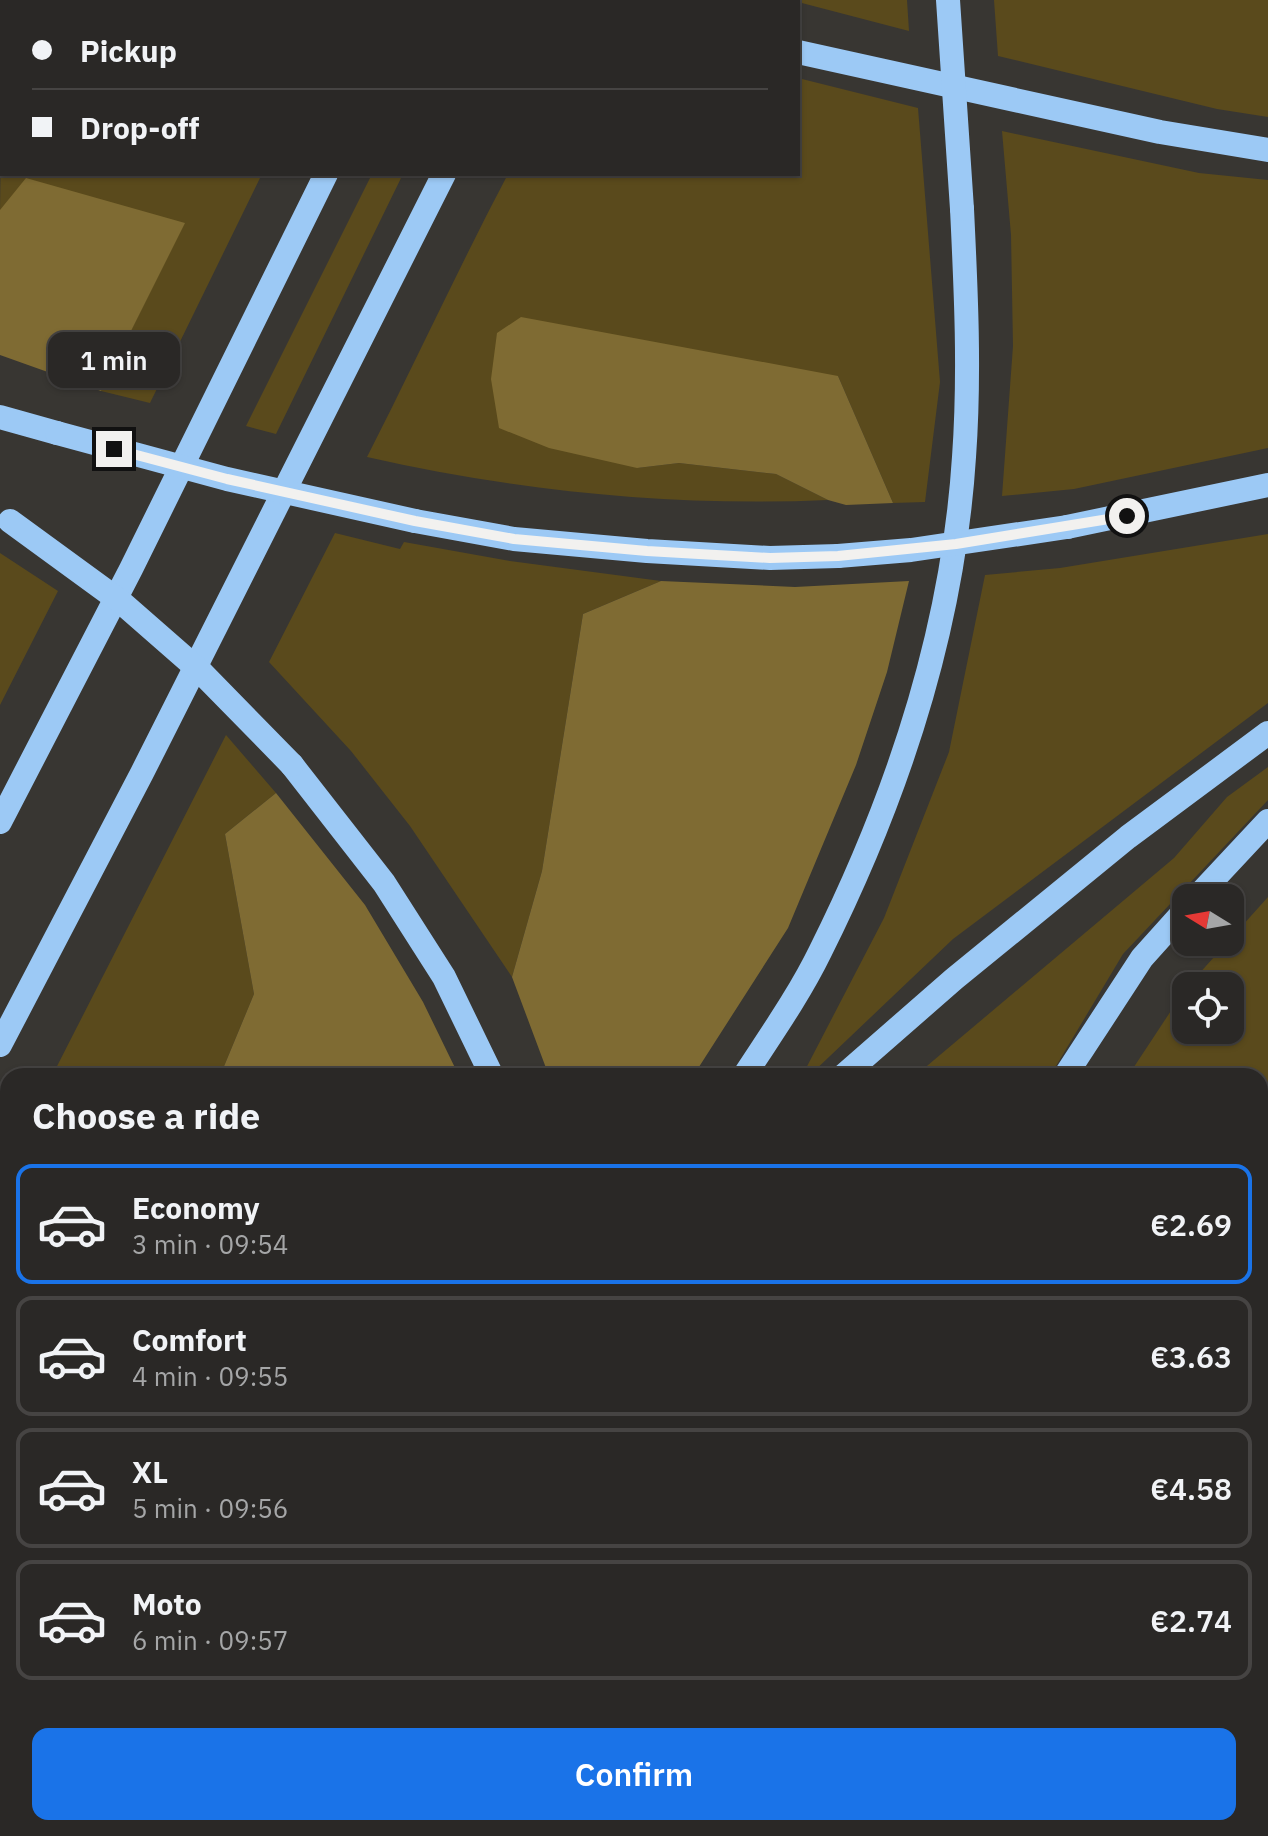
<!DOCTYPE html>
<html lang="en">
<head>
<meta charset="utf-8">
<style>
	:root { --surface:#2a2826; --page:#32302e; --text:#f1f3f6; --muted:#a5a6a7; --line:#464443; --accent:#1a73e8 }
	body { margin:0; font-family:"IBM Plex Sans",sans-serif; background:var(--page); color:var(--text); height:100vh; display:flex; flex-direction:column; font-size:30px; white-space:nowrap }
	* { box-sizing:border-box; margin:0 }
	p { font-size:26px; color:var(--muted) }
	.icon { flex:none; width:44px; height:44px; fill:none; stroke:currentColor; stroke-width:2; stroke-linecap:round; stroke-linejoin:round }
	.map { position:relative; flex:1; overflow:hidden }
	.side { position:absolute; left:0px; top:1068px; width:1268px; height:768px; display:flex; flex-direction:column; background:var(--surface); border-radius:24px 24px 0 0; box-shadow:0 2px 6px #0004,0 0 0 2px var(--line) }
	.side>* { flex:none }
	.banner { position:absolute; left:0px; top:0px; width:800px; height:176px; box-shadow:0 2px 6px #0004,0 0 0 2px var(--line); display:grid; align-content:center; height:176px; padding:0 32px; background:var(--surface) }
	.needle { width:52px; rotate:281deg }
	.fabs { position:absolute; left:1172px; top:884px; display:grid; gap:16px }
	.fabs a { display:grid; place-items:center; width:72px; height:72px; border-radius:16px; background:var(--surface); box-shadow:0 2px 6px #0004,0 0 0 2px var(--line); font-size:40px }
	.end { position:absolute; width:36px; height:36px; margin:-18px; border:10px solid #f2f1ef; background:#111; box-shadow:0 0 0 4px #111 }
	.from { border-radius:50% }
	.bubble { position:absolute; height:56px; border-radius:16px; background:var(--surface); box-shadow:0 2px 6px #0004,0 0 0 2px var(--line); font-size:26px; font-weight:600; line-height:56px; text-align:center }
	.banner b { display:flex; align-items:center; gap:28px; height:76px; font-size:30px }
	.banner b+b { border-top:2px solid var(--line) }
	.banner i { width:20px; height:20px; background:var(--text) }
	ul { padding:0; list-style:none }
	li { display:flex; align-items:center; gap:24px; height:120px; margin:0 16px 12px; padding:0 16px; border:4px solid var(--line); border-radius:16px }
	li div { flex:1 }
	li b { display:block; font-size:30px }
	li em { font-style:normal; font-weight:600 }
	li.current { border-color:var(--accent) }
	li>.icon { width:72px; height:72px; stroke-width:1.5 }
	h2 { padding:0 32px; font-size:36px; line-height:96px }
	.primary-button { display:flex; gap:16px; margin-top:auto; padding:16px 32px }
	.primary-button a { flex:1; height:92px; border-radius:16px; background:var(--accent); color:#fff; font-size:32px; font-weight:600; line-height:92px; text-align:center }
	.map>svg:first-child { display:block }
	.green { fill:#5a4a1c }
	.forest { fill:#7f6b33 }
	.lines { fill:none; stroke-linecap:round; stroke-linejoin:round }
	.minor { stroke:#627586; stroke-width:20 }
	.highway { stroke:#9cc9f5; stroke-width:24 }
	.highway-bridge { stroke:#9cc9f5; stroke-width:24 }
	.route { stroke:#f2f1ef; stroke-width:10 }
</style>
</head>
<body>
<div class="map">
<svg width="1268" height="1836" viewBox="0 0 1268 1836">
	<rect width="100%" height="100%" fill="#383632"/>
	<path class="green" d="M784,0H907L909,31L798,2Z
		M994,0H1268V117L1217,109L998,56Z
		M2,70V174H262L150,403L101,391L184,223L0,210Z
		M798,78L918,108L940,382L925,502L893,503L838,376L637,468L679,463L776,474L828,500C673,507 518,491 367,457C415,363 459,267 508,174H798Z
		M1002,131L1199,173L1268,180V448L1074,489L1002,496L1013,346L1011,235Z
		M372,174H403L276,434L246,426Z
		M335,533L400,549L404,542L510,561L661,581L583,614L542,871L512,977L410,826L351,751L269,662Z
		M1268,534V703L953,939L809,1076H802L884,918L949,752L985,575L1060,568Z
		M0,553L58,591L0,705Z
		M226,735L276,793L225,834L254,994L220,1076H52Z
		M1268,767V800L1123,954L1050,1076H915L1174,858L1227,797Z
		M1268,897V1135L1260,1143V1076H1128L1186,988V1030H1230V986H1188Z
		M0,1193L8,1198V1380L0,1384Z
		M8,1677V1828H573V1836H0V1679Z
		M659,1828H747L745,1836H658Z
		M828,1828H887L882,1836H825Z"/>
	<path class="forest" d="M26,178L185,223L101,391L0,355V210Z
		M521,317L838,376L893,503L846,505L828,500L776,474L679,463L637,468L549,448L499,428L491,379L497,333Z
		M661,581L795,587L909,581L887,672L856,765L788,928L697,1070L692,1076H549L512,977L542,871L583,614Z
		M276,793L365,905L423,1002L459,1076H220L254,994L225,834Z
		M1268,1135V1624L1260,1629V1143Z
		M8,1380V1545L0,1558V1384Z
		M887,1828H1045L1039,1836H882Z"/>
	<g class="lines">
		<path class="minor" d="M1260,1723L1268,1717
			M1138,1836L1145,1828"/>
		<path class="highway" d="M554,0L567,2
			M168,2L177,0
			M413,2L414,0
			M533,2L534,0
			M0,44L2,43
			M798,52L1160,132L1268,150
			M0,417L57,433
			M415,521L514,539L647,551L770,558L838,556
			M1067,527L1268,485
			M292,765L384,883L444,977L492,1076
			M0,822L131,569L326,174
			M1196,898L1268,821
			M0,1045L142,773L444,174
			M744,1076C770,1036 799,995 820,952C897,798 953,629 964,457C970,374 966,291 962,209
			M843,1076L954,979L1128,837L1268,733
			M1065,1076L1142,958L1186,909
			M0,1631L8,1628
			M602,1836V1828
			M769,1836L772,1828"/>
		<path class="highway-bridge" d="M948,0L962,209
			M57,433L227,479L415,521
			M10,521L121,602L201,672L292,765
			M838,556L911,550L1067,527"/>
	</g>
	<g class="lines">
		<path class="route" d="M114,449L227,479L415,521L514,539L647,551L770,558L838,556L956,544L1127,516"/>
	</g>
</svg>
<div class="fabs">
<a><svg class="needle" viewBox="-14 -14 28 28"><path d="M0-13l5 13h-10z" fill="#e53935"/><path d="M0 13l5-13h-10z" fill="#a5a6a7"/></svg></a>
<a><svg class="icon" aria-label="locate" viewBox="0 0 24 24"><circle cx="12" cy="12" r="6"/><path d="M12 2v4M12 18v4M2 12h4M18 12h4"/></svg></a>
</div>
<i class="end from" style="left:1127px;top:516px"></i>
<i class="end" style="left:114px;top:449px"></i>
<div class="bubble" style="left:48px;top:332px;width:132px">1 min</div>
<div class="banner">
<b><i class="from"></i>Pickup</b>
<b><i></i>Drop-off</b>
</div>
<section class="side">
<h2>Choose a ride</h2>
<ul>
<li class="current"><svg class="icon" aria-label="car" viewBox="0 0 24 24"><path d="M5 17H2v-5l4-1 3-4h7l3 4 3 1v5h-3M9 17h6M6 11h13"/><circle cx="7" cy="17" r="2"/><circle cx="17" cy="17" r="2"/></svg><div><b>Economy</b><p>3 min · 09:54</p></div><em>€2.69</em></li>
<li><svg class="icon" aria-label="car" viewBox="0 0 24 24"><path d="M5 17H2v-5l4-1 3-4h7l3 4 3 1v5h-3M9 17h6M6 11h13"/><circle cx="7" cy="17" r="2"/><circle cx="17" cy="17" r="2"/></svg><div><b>Comfort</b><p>4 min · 09:55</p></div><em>€3.63</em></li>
<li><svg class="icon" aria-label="car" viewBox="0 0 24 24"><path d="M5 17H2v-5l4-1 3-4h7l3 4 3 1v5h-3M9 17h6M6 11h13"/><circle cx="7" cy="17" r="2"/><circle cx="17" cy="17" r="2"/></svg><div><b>XL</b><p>5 min · 09:56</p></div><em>€4.58</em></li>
<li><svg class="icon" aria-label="car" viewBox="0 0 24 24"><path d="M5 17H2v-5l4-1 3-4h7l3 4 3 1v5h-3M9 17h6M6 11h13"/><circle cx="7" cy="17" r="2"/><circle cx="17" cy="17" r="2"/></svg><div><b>Moto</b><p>6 min · 09:57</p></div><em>€2.74</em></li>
</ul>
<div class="primary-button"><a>Confirm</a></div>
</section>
</div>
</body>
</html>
